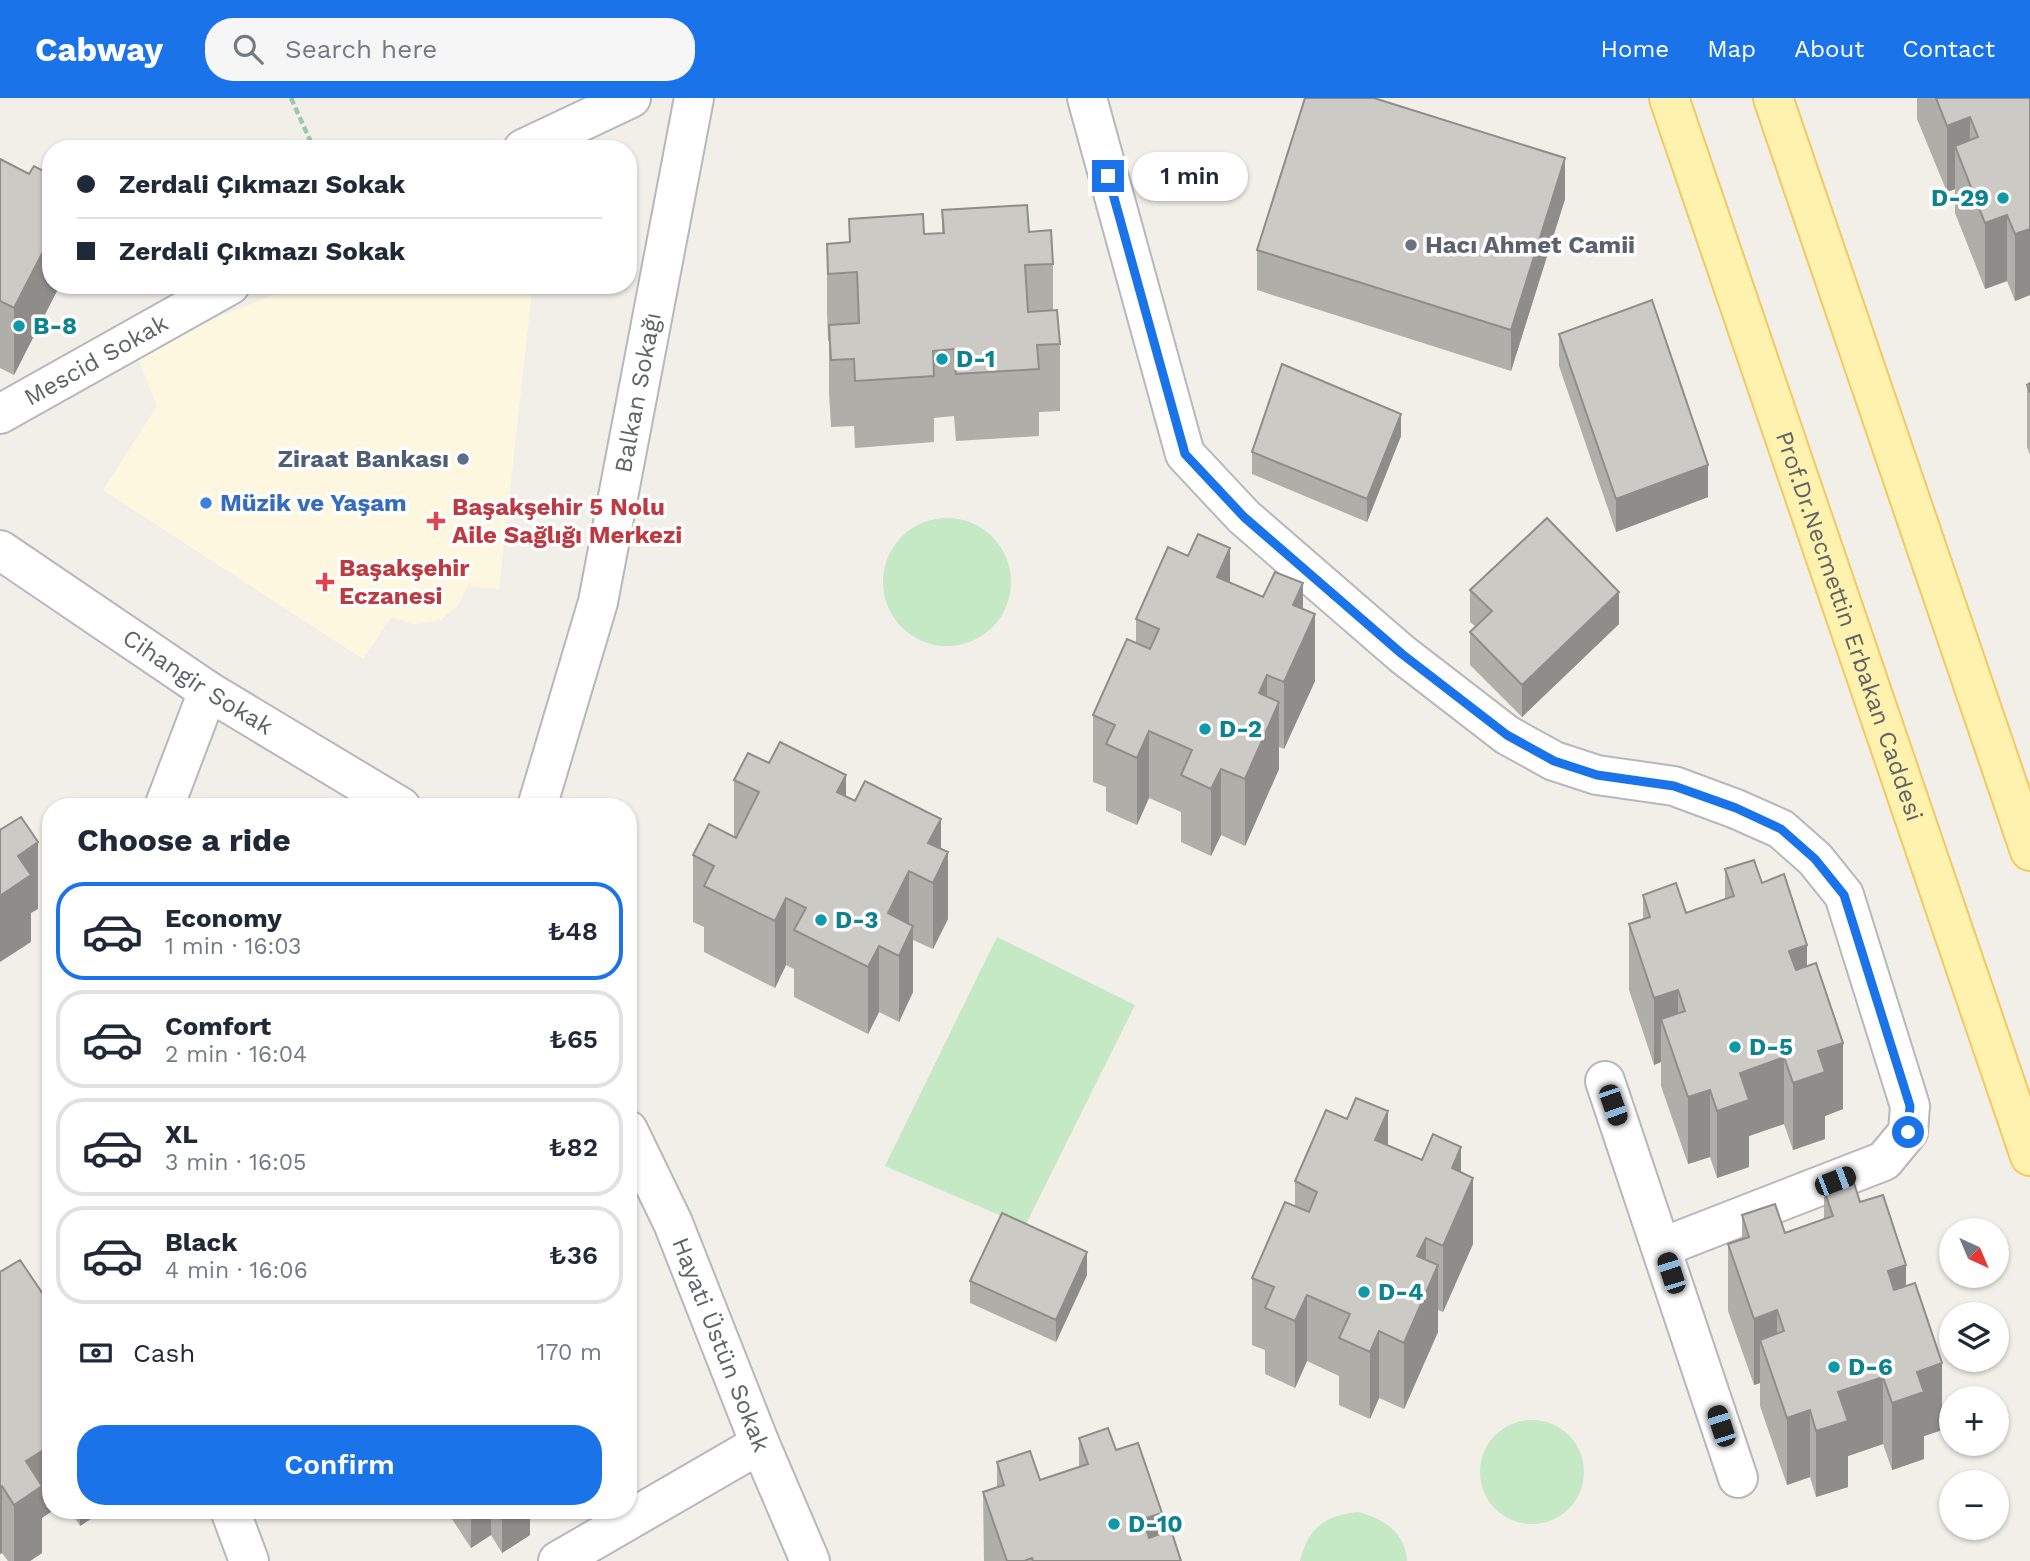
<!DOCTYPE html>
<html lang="en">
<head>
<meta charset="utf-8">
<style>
	:root { --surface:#fff; --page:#f6f6f7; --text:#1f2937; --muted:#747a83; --line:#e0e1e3; --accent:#1a73e8 }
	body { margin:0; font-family:"Work Sans",sans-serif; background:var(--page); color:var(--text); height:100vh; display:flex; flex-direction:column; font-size:26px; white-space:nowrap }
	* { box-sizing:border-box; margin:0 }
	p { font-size:23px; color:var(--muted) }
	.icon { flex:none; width:38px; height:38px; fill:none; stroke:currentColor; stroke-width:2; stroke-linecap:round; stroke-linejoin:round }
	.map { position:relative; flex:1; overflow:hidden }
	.sheet { position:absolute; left:42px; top:700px; width:595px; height:721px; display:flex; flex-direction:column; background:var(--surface); border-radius:28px; box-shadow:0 2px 5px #0004 }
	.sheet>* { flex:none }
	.top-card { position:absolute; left:42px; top:42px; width:595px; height:154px; border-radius:28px; box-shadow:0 2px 5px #0004; display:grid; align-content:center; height:154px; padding:0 35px; background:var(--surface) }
	.needle { width:46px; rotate:136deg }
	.controls { position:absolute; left:1939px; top:1120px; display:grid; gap:14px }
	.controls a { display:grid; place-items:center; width:70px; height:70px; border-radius:50%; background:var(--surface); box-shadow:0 2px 5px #0004; font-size:35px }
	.end { position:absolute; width:32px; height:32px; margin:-16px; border:9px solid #1a73e8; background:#fff; box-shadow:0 0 0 4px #fff }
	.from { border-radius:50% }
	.bubble { position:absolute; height:49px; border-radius:24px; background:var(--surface); box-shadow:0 2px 5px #0004; font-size:23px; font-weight:600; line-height:49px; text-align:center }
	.car { position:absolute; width:21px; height:42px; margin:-21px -10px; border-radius:9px; box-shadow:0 0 5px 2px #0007; background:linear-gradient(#222 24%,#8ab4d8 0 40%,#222 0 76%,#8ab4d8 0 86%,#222 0) }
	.top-card b { display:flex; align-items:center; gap:24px; height:66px; font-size:26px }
	.top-card b+b { border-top:2px solid var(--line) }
	.top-card i { width:18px; height:18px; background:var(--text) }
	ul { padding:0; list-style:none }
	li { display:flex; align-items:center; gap:21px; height:98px; margin:0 14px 10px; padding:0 21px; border:4px solid var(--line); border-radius:28px }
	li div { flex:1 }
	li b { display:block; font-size:26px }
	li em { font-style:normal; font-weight:600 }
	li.on { border-color:var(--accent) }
	li>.icon { width:63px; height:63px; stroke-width:1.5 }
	h2 { padding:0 35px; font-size:32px; line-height:84px }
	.pay { display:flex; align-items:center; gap:18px; height:77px; padding:0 35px; font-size:26px }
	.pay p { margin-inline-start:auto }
	.cta { display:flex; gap:14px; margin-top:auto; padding:14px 35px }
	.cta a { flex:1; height:80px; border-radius:28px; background:var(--accent); color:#fff; font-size:28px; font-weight:600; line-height:80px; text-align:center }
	header { display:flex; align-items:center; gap:42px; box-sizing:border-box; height:98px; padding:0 35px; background:var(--accent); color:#fff }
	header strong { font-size:33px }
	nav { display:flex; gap:38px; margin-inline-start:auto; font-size:24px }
	.search { width:490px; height:63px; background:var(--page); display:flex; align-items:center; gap:18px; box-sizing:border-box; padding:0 24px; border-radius:28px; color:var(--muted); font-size:26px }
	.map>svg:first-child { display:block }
	.commercial { fill:#fef7e0 }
	.green { fill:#c5e8c5 }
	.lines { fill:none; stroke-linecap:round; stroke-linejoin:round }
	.minor-casing { stroke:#b5b8bc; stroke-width:42 }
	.major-casing { stroke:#f2c960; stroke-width:42 }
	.path { stroke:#9cc7a9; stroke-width:4.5; stroke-dasharray:7 3.5; stroke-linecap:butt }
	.minor { stroke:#fff; stroke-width:38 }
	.major { stroke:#fff2af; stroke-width:38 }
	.wall { fill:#afaea9 }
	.shaded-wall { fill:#8f8d8a }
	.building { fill:#cccac5; stroke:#8f8d8a; stroke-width:2 }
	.route { stroke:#1a73e8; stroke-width:9 }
	.culture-dot { fill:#0f9aa8; stroke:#fff; stroke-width:2.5 }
	.worship-dot { fill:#6b7280; stroke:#fff; stroke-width:2.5 }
	.service-dot { fill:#5c6f8a; stroke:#fff; stroke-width:2.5 }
	.shop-dot { fill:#3f7fe0; stroke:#fff; stroke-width:2.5 }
	.health-dot { fill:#e0444e; stroke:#fff; stroke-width:2.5 }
	.labels { text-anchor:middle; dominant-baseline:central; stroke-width:7; stroke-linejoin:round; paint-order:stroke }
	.culture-label { font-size:24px; font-weight:bold; fill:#0d838f; stroke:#fff; text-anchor:start }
	.worship-label { font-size:24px; font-weight:bold; fill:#5b616d; stroke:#fff; text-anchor:start }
	.street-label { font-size:24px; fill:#5f6368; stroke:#fff }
	.service-label { font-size:24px; font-weight:bold; fill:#4e5e75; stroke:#fff; text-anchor:end }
	.shop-label { font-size:24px; font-weight:bold; fill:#366cbe; stroke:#fff; text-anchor:start }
	.health-label { font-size:24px; font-weight:bold; fill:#be3a42; stroke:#fff; text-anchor:start }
</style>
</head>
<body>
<header>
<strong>Cabway</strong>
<div class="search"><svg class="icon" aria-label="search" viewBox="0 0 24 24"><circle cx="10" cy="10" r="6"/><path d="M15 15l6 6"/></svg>Search here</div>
<nav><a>Home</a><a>Map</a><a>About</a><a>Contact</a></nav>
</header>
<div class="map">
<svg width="2030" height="1463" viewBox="0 0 2030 1463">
	<rect width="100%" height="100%" fill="#f1efe8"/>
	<path class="commercial" d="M298,187H488L532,192L499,491L468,488L459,506L441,522L414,526L391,519L363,561L103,392L157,308L135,253Z"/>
	<path class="green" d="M883 484a64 64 0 1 1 128 0a64 64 0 1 1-128 0Z
		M997,839L1135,907L1025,1128L885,1068Z
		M1480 1374a52 52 0 1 1 104 0a52 52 0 1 1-104 0Z
		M1358,1414C1384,1421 1405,1434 1407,1463H1300C1309,1429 1324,1418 1358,1414Z"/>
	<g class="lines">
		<g class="minor-casing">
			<g id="minor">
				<path d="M1087,0L1185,356L1244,419L1402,556L1507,637L1554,663L1597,677L1674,688L1736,711L1781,731L1815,761L1844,797L1910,1008L1908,1034L1884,1063L1663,1149"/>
				<path d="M523,51L631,0"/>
				<path id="s1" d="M0,316L230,187"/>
				<path id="s2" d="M0,452L208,593L401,709"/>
				<path d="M164,709L208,593"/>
				<path id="s3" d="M537,709L598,504L694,0"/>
				<path d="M1605,983L1738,1380"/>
				<path id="s4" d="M628,1032L673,1125L760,1346L810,1463"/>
				<path d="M230,1412L249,1463"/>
				<path d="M558,1463L760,1346"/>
			</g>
		</g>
		<g class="major-casing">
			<g id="major">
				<path id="s5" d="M1669,0L2030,1058"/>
				<path d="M1773,0L2030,753"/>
			</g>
		</g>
		<path class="path" d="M291,0L314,51"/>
		<use href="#minor" class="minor"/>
		<use href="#major" class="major"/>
	</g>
	<path class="wall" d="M1917,0H2030V197L2015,203L2007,183L1985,191L1955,115V91L1947,94L1917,21Z
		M0,61L51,187H60L14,277L0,270Z
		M1565,101L1511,273L1257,192V152Z
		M942,112L1029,134L1053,166V213L1060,246V313L1039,314V338L956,343L954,318L934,320V344L855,350L854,328L831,329L829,294V243H828L827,213V146L849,144V121L924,136L942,135Z
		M1559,236L1708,399L1616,434L1559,268Z
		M2030,285V357L2027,349V287Z
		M1401,338L1367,424L1252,376V354Z
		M1230,484L1263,499L1303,511L1315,583L1284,651L1279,649V671L1245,748L1221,737L1211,758L1181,744V714L1149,700L1137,727L1106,713V689L1093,684V617L1136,545V521Z
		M1470,492L1619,526L1522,619L1470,567V534L1476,529L1470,524Z
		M769,665L846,698L941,751L948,821L933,851L913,842V894L899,924L879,914L868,936L794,899V871L786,867L775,890L704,854V829L693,824V757L734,739V682Z
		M1725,771L1762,785L1807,868L1843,1011L1825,1018V1041L1793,1052L1784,1026L1749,1038V1069L1717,1080L1710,1059L1688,1066L1661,988V964L1654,967L1629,892V826L1643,821V797L1686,815L1725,801Z
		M1388,1047L1422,1062L1461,1075L1473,1146L1443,1214L1438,1212V1234L1404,1311L1379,1300L1370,1321L1339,1307V1278L1307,1263L1295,1290L1265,1276V1252L1252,1247V1180L1295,1108V1083Z
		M1824,1092L1860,1104L1906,1188L1942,1332L1924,1338V1361L1892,1372L1883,1346L1848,1358V1389L1816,1399L1810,1379L1787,1387L1760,1308V1285L1754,1287L1728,1213V1146L1742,1142V1117L1785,1135L1824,1122Z
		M0,1174L42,1420V1455L30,1463H8L2,1455L0,1456Z
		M1087,1177L1056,1244L970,1205V1183Z
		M1079,1340L1116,1352L1162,1435L1181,1463H984L983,1394L997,1389V1364L1040,1382L1079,1369Z
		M70,1412H104L80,1428Z
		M446,1412H530V1437L502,1455L491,1437L471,1450Z"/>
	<path class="shaded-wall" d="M1970,19V85L1955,48V91L1947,94V28Z
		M1565,60V101L1511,273V232Z
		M2007,117V183L1985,191V125Z
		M2030,131V197L2015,203V136Z
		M51,138V187H60L14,277V210Z
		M1401,316V338L1367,424V401Z
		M1708,367V399L1616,434V401Z
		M1230,450V517L1217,479Z
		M1303,485V543L1315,516V583L1284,651V584L1293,507Z
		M1619,494V526L1522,619V587Z
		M1267,577V631L1279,604V671L1245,748V681L1259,595Z
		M1149,633V700L1137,727V660Z
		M1221,671V737L1211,758V691Z
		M846,677V743L837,694Z
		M941,721V770L948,754V821L933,851V785L928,745Z
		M38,744V811L31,815V844L0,864V798L18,758Z
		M909,773V837L913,828V894L899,924V858L888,815Z
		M786,800V867L775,890V823Z
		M1807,847V913L1789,853Z
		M879,848V914L868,936V869Z
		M1678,892V959L1661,921V964L1654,967V900Z
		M1843,945V1011L1825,1018V1041L1793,1052V985L1818,953Z
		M1784,959V1026L1749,1038V1069L1717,1080V1013L1740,975Z
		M1710,992V1059L1688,1066V999Z
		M1388,1013V1080L1375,1042Z
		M1461,1049V1107L1473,1080V1146L1443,1214V1148L1452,1070Z
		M1426,1140V1194L1438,1167V1234L1404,1311V1245L1417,1158Z
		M1087,1154V1177L1056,1244V1222Z
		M1906,1167V1234L1888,1173Z
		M1307,1197V1263L1295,1290V1223Z
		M1777,1212V1279L1760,1242V1285L1754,1287V1221Z
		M51,1230V1296L44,1234Z
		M1379,1233V1300L1370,1321V1254Z
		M1942,1265V1332L1924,1338V1361L1892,1372V1305L1917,1274Z
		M1883,1279V1346L1848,1358V1389L1816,1399V1333L1838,1294Z
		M1810,1312V1379L1787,1387V1320Z
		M51,1347V1412H54L42,1420V1455L30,1463H14V1407L26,1363Z
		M2,1388V1455L0,1456V1389Z
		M80,1412H104L80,1428Z
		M471,1412H491V1437L471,1450Z
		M502,1412H530V1437L502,1455Z
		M1162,1415V1463H1143V1421Z"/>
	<path class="building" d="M1305,0H1374L1565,60L1511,232L1257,152Z
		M1936,0H2030V131L2015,136L2007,117L1985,125L1955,48L1978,39L1970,19L1947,28Z
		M0,61L29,76L34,68L51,77V138L14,210L0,203Z
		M1027,107L1029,134L1051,132L1053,166L1025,167L1028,214L1057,212L1060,246L1037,247L1039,271L956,276L954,251L933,253L934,278L855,283L854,261L831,262L829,227L859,225L857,174L828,176L827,146L850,144L849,121L923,116L924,136L944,135L942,112Z
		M1652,202L1708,367L1616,401L1559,236Z
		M1282,266L1401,316L1367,401L1252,354Z
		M2030,285V295L2027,287Z
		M1547,420L1619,494L1522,587L1470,534L1492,513L1470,492Z
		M1198,436L1230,450L1217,479L1263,499L1275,474L1303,485L1293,507L1315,516L1284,584L1267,577L1259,595L1279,604L1245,681L1221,671L1211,691L1181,677L1192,652L1149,633L1137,660L1106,646L1115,627L1093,617L1127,541L1150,551L1159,531L1136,521L1168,449L1188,458Z
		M780,644L846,677L837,694L855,703L865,683L941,721L928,745L948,754L933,785L909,773L888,815L913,828L899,858L879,848L868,869L794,832L806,810L786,800L775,823L704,788L714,768L693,757L709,726L736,740L759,694L734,682L748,655L769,665Z
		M21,719L38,744L18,758L31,777L0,798V732Z
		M1754,762L1762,785L1784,776L1807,847L1789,853L1796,872L1816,865L1843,945L1818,953L1825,974L1793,985L1784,959L1740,975L1749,1002L1717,1013L1710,992L1688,999L1661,921L1685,913L1678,892L1654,900L1629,826L1650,819L1643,797L1676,785L1686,815L1734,798L1725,771Z
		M1356,1000L1388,1013L1375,1042L1422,1062L1433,1036L1461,1049L1452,1070L1473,1080L1443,1148L1426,1140L1417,1158L1438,1167L1404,1245L1379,1233L1370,1254L1339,1240L1350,1216L1307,1197L1295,1223L1265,1210L1274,1189L1252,1180L1285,1104L1309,1114L1317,1094L1295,1083L1326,1012L1347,1021Z
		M1853,1082L1860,1104L1883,1097L1906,1167L1888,1173L1894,1192L1915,1185L1942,1265L1917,1274L1924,1294L1892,1305L1883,1279L1838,1294L1848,1323L1816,1333L1810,1312L1787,1320L1760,1242L1784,1233L1777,1212L1754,1221L1728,1146L1749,1139L1742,1117L1775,1106L1785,1135L1833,1118L1824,1092Z
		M1002,1115L1087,1154L1056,1222L970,1183Z
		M20,1162L51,1208V1230L44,1234L51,1244V1347L26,1363L42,1388L14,1407L2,1388L0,1389V1174Z
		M1108,1330L1116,1352L1138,1345L1162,1415L1143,1421L1149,1440L1171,1432L1181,1463H1033L1032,1460L1024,1463H1007L983,1394L1004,1387L997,1364L1030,1353L1040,1382L1088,1366L1079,1340Z"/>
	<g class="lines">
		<path class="route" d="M1108,78L1185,356L1244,419L1402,556L1507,637L1554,663L1597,677L1674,688L1736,710L1781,731L1815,761L1844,797L1910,1008L1908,1034"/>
	</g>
	<g class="culture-dot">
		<circle cx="2003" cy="100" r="7"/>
		<circle cx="19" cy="228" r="7"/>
		<circle cx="942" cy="261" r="7"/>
		<circle cx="1205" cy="631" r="7"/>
		<circle cx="821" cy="822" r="7"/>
		<circle cx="1735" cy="949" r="7"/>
		<circle cx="1364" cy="1194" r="7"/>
		<circle cx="1834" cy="1269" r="7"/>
		<circle cx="1114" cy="1426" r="7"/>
	</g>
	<circle class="worship-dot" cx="1411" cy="147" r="7"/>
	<circle class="service-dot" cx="463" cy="361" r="7"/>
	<circle class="shop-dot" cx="206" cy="405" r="7"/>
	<g class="health-dot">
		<path d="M432.5 412.5h7v7h7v7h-7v7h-7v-7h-7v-7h7z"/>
		<path d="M321.5 473.5h7v7h7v7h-7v7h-7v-7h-7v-7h7z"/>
	</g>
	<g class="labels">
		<g class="culture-label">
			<text x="1989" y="100" text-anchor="end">D-29</text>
			<text x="33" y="228">B-8</text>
			<text x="956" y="261">D-1</text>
			<text x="1219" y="631">D-2</text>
			<text x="835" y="822">D-3</text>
			<text x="1749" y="949">D-5</text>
			<text x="1378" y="1194">D-4</text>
			<text x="1848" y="1269">D-6</text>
			<text x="1128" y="1426">D-10</text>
		</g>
		<g class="worship-label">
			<text x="1425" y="147">Hacı Ahmet Camii</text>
		</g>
		<g class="street-label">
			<text stroke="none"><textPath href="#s1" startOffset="110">Mescid Sokak</textPath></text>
			<text stroke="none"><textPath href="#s3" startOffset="427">Balkan Sokağı</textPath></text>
			<text stroke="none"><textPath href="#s5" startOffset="558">Prof.Dr.Necmettin Erbakan Caddesi</textPath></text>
			<text stroke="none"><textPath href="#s2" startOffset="238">Cihangir Sokak</textPath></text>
			<text stroke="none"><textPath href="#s4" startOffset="234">Hayati Üstün Sokak</textPath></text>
		</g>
		<g class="service-label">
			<text x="449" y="361">Ziraat Bankası</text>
		</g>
		<g class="shop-label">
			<text x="220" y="405">Müzik ve Yaşam</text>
		</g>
		<g class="health-label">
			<text x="452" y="409">Başakşehir 5 Nolu<tspan x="452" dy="28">Aile Sağlığı Merkezi</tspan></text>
			<text x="339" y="470">Başakşehir<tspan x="339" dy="28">Eczanesi</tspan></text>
		</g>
	</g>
</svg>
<div class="controls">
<a><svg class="needle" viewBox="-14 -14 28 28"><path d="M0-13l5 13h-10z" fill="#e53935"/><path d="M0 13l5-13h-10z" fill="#747a83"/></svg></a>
<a><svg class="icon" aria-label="layers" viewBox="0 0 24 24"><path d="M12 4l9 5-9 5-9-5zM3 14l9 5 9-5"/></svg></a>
<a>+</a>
<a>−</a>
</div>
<i class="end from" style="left:1908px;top:1034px"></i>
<i class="end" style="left:1108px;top:78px"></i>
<div class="bubble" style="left:1132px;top:54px;width:116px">1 min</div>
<i class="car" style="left:1613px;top:1007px;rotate:161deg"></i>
<i class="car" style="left:1835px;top:1083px;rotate:69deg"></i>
<i class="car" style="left:1671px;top:1175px;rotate:342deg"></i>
<i class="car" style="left:1721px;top:1328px;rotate:342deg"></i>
<div class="top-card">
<b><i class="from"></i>Zerdali Çıkmazı Sokak</b>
<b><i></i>Zerdali Çıkmazı Sokak</b>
</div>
<section class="sheet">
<h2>Choose a ride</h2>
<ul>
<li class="on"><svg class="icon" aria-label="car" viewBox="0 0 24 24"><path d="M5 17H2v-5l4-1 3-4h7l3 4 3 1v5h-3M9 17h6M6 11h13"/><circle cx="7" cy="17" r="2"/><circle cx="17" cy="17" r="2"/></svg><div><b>Economy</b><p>1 min · 16:03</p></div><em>₺48</em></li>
<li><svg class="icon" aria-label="car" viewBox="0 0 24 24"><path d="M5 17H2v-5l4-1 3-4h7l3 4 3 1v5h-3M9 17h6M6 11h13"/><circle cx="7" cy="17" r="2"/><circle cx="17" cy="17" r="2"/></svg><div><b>Comfort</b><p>2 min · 16:04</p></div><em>₺65</em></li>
<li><svg class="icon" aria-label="car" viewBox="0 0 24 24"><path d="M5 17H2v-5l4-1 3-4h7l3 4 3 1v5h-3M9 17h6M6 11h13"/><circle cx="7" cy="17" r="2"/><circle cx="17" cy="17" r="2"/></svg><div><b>XL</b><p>3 min · 16:05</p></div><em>₺82</em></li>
<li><svg class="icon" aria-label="car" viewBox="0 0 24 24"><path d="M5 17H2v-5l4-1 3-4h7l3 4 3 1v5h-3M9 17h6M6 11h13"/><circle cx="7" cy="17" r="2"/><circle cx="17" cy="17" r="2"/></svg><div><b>Black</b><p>4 min · 16:06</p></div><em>₺36</em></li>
</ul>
<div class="pay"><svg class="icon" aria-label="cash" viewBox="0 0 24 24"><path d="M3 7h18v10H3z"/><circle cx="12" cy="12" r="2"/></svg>Cash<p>170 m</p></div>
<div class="cta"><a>Confirm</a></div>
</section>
</div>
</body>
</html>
